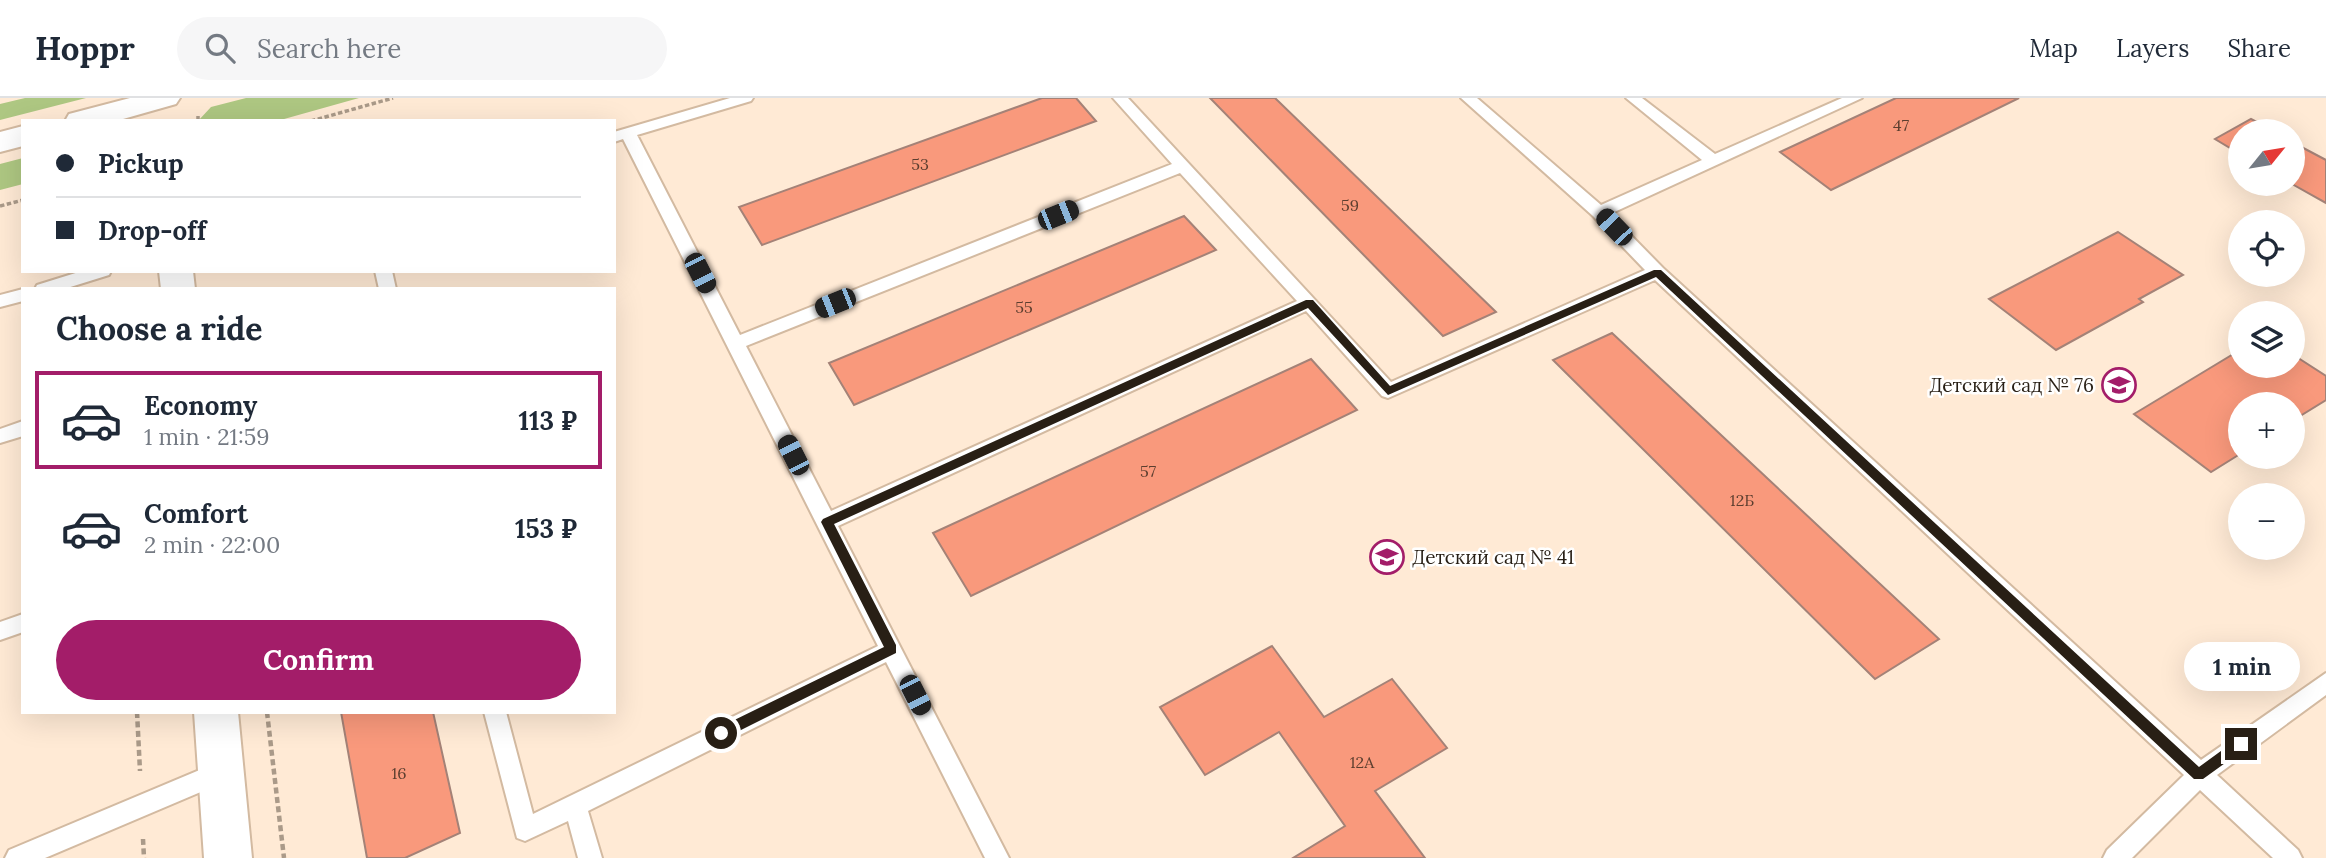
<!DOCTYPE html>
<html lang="en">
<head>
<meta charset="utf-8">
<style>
	:root { --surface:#fff; --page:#f6f6f7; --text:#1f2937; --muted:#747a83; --line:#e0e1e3; --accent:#a31d69 }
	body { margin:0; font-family:Lora,serif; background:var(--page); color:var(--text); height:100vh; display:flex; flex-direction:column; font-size:26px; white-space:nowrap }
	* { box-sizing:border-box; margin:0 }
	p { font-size:23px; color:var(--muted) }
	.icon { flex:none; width:38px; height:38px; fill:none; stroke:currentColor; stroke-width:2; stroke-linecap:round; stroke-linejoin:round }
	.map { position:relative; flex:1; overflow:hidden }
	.panel { position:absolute; left:21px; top:189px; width:595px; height:427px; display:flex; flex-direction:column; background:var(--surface); border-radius:0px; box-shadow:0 7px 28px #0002 }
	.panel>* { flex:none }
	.hud { position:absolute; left:21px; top:21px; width:595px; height:154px; border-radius:0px; box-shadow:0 7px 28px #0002; display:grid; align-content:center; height:154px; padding:0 35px; background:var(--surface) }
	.needle { width:46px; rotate:60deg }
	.tools { position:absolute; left:2228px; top:21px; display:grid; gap:14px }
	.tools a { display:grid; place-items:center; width:77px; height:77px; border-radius:50%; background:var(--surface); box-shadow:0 7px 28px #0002; font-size:35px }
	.end { position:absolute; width:32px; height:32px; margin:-16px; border:9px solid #281f15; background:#fff; box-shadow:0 0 0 4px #fff }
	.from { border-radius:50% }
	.bubble { position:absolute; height:49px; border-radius:24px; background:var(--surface); box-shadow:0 7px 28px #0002; font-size:23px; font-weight:700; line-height:49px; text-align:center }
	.car { position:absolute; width:21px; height:42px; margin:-21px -10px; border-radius:9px; box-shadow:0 0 5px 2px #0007; background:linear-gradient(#222 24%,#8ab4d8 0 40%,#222 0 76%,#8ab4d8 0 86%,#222 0) }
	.hud b { display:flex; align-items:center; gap:24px; height:66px; font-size:26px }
	.hud b+b { border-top:2px solid var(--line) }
	.hud i { width:18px; height:18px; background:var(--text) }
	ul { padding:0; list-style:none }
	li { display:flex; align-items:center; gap:21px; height:98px; margin:0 14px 10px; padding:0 21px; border:4px solid transparent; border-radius:0px }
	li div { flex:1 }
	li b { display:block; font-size:26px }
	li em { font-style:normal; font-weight:700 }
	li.current { border-color:var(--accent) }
	li>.icon { width:63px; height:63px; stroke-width:1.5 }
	h2 { padding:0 35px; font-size:32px; line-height:84px }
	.action { display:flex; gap:14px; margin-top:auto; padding:14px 35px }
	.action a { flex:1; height:80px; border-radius:42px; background:var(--accent); color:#fff; font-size:28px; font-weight:700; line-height:80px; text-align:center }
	header { display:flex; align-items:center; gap:42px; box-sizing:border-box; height:98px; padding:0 35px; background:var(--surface); border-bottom:2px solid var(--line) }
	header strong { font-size:33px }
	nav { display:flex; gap:38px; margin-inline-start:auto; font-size:24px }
	.search { width:490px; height:63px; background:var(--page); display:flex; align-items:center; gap:18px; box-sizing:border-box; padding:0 24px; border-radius:38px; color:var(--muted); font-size:26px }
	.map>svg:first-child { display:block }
	.green { fill:#aec782 }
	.building { fill:#f9997c; stroke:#a48277; stroke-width:2 }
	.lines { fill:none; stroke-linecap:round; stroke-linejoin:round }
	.lane-casing { stroke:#d3baa1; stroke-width:4 }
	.secondary-casing { stroke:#d3baa1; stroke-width:4 }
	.path-far1 { stroke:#aa9a89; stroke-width:3.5; stroke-dasharray:4.5 2.5; stroke-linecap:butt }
	.path { stroke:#aa9a89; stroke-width:4.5; stroke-dasharray:6 3.5; stroke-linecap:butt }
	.lane { fill:#fff; fill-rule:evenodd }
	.secondary { fill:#fff; fill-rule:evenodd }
	.route { fill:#281f15 }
	.labels { text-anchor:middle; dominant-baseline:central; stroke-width:5; stroke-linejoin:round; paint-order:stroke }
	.number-label { font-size:16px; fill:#5c3e2f }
	.poi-label { font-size:19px; fill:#281f15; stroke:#fff; text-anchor:end }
</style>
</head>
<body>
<header>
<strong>Hoppr</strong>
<div class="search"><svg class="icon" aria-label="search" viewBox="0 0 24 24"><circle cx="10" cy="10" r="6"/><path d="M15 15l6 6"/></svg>Search here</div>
<nav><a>Map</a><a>Layers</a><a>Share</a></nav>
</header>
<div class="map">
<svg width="2326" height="760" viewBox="0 0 2326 760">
	<rect width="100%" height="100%" fill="#ffead5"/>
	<path class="green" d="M25,0H86L0,22V6Z
		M246,0H359L277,23H198L211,9Z
		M23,60V86L0,92V66Z"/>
	<path class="building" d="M1042,0H1076L1096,23L762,147L739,109Z
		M1210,0H1275L1496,214L1443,238Z
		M1896,0H2019L1831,92L1780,54Z
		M2251,21L2274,33H2240V56L2215,41Z
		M2292,44L2326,62V105L2292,86Z
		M1184,118L1216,152L854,307L829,265Z
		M2118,134L2183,177L2139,201L2143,204L2056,252L1989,201Z
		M1612,235L1939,541L1875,581L1553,262Z
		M2240,252V268H2292V256L2326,278V302L2292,323V306H2240V356L2211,374L2134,316Z
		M1311,261L1357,312L971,498L933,435Z
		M1272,548L1324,619L1392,581L1447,650L1375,693L1425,760H1293L1345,728L1279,634L1205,677L1160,609Z
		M341,614H433L460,735L405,760H367Z"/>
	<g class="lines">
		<g class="lane-casing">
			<path id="lane" d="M730,0H753L751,3L637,37L740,237L1172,66L1113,0H1128L1391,284L1645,172L1593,118L1461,0H1477L1601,107L1702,62L1626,0H1642L1715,56L1842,0H1862L1610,116L1663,170L2201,662L2326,575V597L2217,677L2298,752L2302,760H2273L2200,692L2132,760H2103L2107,752L2184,677L1655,182L1388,300L1382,298L1306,213L838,428L1009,760H985L886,564L588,713L602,760H578L568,723L525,743L517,740L484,614H506L533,716L878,548L623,41L614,44V34ZM1180,75L1297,203L831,413L746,248Z
				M82,173H111L109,177L64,191H35L37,187Z
				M375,173H392L396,191H379Z
				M23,191V203L0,209V197Z
				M23,323V338L0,345V331Z
				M23,516V534L0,542V524Z
				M221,663L229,666L232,674L229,682L45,760H5L9,752Z"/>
		</g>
		<g class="secondary-casing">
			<path id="secondary" d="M130,0H180L176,6L116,23H65L69,16Z
				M23,28V48L0,54V34Z
				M159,173H193L195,191H161Z
				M194,614H238L252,760H204Z"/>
		</g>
		<path class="path-far1" d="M198,18V23
			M311,23L393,0
			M0,108L23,102"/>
		<path class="path" d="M137,614L140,673
			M267,614L284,760
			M143,741L144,760"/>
		<use href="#lane" class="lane"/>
		<use href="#secondary" class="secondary"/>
	</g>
	<path class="route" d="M1654,172H1661L2199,669L2236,642H2246V650L2203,681H2194L1656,179L1388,297L1308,210L834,426L896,547V555L725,640H716V631L884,549L821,424L823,421L1306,202H1313L1390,288Z"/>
	<defs>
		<g id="school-ring" transform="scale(1.75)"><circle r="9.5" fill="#fff" stroke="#a31d69" stroke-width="1.5"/><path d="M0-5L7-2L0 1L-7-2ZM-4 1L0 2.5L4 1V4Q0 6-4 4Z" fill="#a31d69"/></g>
	</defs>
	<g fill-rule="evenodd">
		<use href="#school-ring" x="2119" y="287"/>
		<use href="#school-ring" x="1387" y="459"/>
	</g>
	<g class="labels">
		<g class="number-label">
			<text x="1901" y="27">47</text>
			<text x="920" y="66">53</text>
			<text x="1350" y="107">59</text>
			<text x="1024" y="209">55</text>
			<text x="1148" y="373">57</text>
			<text x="1742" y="402">12Б</text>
			<text x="1362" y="664">12А</text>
			<text x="399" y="675">16</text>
		</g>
		<g class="poi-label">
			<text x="2094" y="287">Детский сад № 76</text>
			<text x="1412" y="459" text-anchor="start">Детский сад № 41</text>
		</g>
	</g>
</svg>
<div class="tools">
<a><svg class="needle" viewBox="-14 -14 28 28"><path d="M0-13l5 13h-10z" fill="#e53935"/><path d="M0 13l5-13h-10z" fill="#747a83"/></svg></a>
<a><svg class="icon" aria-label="locate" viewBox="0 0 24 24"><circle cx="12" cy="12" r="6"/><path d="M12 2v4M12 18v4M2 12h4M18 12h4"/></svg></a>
<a><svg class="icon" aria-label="layers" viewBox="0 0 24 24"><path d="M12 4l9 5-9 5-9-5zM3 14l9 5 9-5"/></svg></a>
<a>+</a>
<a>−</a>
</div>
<i class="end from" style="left:721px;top:635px"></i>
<i class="end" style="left:2241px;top:646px"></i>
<div class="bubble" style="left:2184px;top:544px;width:116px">1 min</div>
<i class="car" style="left:1058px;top:117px;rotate:68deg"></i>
<i class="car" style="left:1614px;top:129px;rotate:316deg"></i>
<i class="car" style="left:700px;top:175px;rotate:153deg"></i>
<i class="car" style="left:835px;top:205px;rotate:248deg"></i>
<i class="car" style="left:793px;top:357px;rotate:333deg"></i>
<i class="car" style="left:915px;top:597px;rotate:153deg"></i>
<div class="hud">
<b><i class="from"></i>Pickup</b>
<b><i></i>Drop-off</b>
</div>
<section class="panel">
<h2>Choose a ride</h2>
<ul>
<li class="current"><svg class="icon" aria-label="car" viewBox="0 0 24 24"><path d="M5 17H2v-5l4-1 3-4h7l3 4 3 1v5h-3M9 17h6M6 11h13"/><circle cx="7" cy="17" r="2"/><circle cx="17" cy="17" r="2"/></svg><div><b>Economy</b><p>1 min · 21:59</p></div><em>113 ₽</em></li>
<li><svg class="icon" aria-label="car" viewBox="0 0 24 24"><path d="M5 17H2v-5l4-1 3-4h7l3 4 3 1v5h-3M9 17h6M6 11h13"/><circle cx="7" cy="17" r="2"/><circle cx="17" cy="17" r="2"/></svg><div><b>Comfort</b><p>2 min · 22:00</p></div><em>153 ₽</em></li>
</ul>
<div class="action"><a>Confirm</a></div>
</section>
</div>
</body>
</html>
